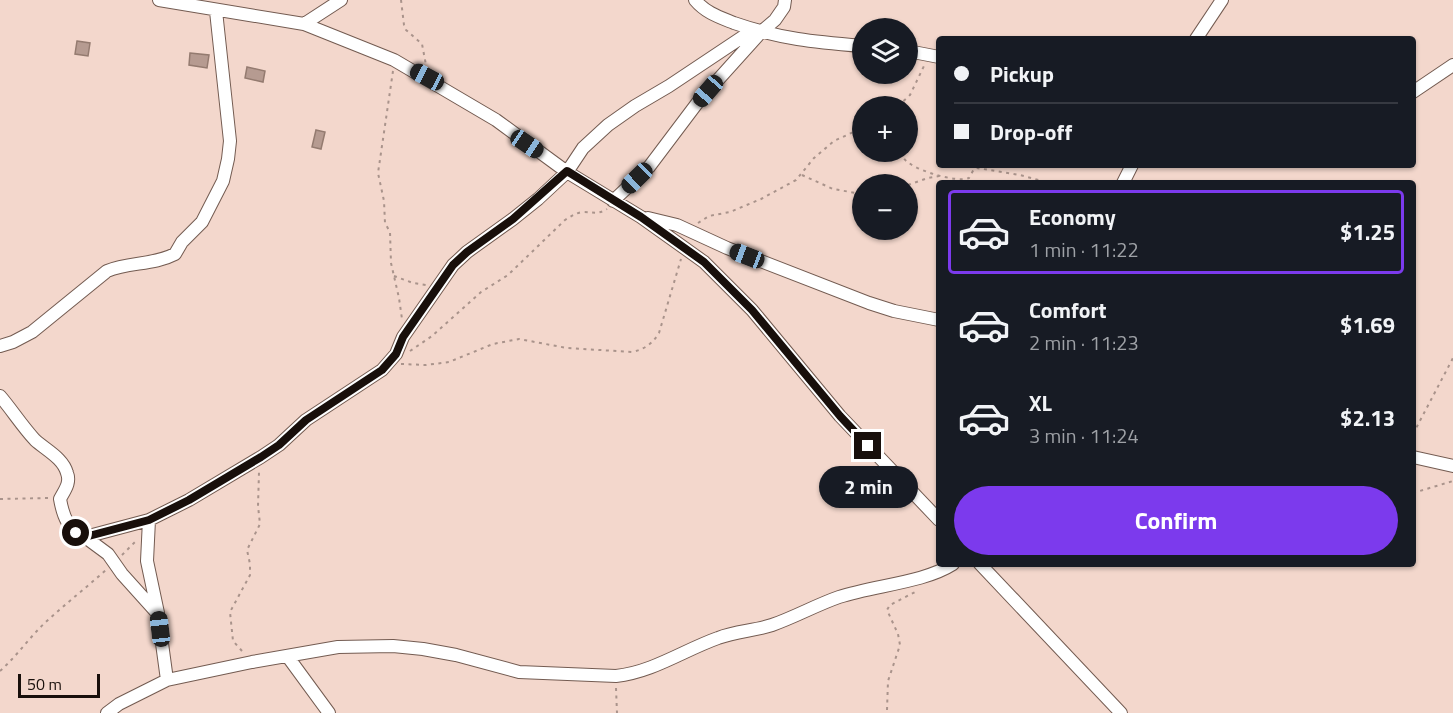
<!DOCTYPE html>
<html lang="en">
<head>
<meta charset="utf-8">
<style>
	:root { --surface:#171b24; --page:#20242c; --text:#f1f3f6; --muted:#9ea1a6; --line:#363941; --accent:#7c3aed }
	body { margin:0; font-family:"Titillium Web",sans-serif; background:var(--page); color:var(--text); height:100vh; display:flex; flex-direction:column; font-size:22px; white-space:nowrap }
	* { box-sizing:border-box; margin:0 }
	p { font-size:20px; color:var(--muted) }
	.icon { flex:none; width:33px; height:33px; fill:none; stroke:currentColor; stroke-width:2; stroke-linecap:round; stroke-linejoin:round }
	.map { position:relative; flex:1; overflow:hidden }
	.side { position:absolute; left:936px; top:180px; width:480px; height:387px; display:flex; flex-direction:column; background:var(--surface); border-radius:6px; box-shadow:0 2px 4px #0004 }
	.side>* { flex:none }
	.top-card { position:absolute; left:936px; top:36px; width:480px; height:132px; border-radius:6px; box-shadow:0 2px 4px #0004; display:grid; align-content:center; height:132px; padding:0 18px; background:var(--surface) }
	.buttons { position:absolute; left:852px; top:18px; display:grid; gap:12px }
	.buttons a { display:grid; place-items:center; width:66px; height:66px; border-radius:50%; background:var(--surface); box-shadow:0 2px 4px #0004; font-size:30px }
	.scale { position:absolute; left:18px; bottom:15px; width:82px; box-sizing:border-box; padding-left:6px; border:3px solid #180f0b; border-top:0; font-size:16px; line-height:21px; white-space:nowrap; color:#180f0b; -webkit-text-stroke:4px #f3d7cc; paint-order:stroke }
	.end { position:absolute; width:27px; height:27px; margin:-14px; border:8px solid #180f0b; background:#fff; box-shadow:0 0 0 3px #fff }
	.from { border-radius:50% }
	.bubble { position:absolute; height:42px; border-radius:21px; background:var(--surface); box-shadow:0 2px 4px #0004; font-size:20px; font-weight:700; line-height:42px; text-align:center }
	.car { position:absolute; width:18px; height:36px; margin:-18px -9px; border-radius:8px; box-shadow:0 0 4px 2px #0007; background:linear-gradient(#222 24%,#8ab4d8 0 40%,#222 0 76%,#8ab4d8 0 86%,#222 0) }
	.top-card b { display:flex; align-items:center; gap:21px; height:57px; font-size:22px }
	.top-card b+b { border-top:2px solid var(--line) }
	.top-card i { width:15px; height:15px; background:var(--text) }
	ul { padding:10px 0 0; list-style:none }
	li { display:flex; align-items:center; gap:18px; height:84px; margin:0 12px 9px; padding:0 6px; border:3px solid transparent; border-radius:6px }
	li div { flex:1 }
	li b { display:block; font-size:22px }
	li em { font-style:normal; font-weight:700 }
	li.selected { border-color:var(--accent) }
	li>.icon { width:54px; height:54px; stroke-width:1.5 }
	.primary-button { display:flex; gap:12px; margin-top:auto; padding:12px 18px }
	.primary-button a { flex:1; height:69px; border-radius:36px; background:var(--accent); color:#fff; font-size:24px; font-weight:700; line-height:69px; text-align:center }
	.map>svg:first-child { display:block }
	.building { fill:#b69b91; stroke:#947b70; stroke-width:1.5 }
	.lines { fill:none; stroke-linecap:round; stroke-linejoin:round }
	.minor-casing { stroke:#735b51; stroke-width:14 }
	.path { stroke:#a9938b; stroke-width:2; stroke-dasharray:3 4.5; stroke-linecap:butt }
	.minor { stroke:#fff; stroke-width:12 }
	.route { stroke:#180f0b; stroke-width:8 }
</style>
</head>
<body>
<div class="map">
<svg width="1453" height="713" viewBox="0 0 1453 713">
	<rect width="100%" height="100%" fill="#f3d7cc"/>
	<path class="building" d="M77,41L90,43L88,56L75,54Z
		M190,53L209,55L207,68L189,65Z
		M247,67L265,71L263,82L245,78Z
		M316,130L325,132L321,149L312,147Z"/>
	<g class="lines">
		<g class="minor-casing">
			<path id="minor" d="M159,0L304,24L394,60L496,120L567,172L641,217L704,262L752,310L840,416L939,520
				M695,0C706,13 719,17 734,23C780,39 815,42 862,46
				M304,24L341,0
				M1196,39L1222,0
				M908,51L939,57
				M1413,92L1453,65
				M1123,183L1132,165
				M613,201L649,167L698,102L761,32L775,20L784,7L785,0
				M648,218L677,225L727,248L869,303L894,311L939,320
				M0,346L13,342L32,332L107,271C129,262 154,265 175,254L182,242L202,222L223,181L228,159L230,141L216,11
				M0,396C12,410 22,426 35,440C46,450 63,458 67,473C71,483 64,491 60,499C63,516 68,530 85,537L149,520L189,500L261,457L279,445L306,420L382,370L396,354L403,337L453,265L467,252L513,219L538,199L567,172L583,148L608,125L635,106L669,86L753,30
				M1413,457L1453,466
				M149,520L147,561L158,613
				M85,537L108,554L122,574L158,614L167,680
				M980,564L1121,713
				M288,657L329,713
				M107,713L119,704L167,680L252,662L338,647L393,646L423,649L456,655L519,672L616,676C653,672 684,650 718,638C736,631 754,631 772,625C795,617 816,605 839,597C875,585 923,583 953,564"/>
		</g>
		<path class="path" d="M401,0L404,25L406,30L422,44L426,65
			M393,71L378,173L384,201L385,223L390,232L391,263L399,298L402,319
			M898,106L910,95L924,66
			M901,152C903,157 904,160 909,163C919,171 957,183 969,178L974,169L977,168L1020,175L1050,183
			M802,175L833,189L862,194
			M908,185L928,178L939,176
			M698,223L709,216L730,212L761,199L796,180L814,158L834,141L862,128
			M394,276L413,283L426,285
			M410,351L432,336L481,292L508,275L565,220C571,216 576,213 583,212C593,212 598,215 607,209
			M401,364L426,365L449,362L493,344L519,339L567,348L632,352C645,349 652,344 659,333L681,259
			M1413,434L1453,358
			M1413,493L1453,481
			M0,499L48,498
			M122,555L137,540
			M242,651L233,641L230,612L250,575V564L247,550L260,524L258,506L259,472
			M0,671C18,655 31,635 49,619C68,602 88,586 107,569
			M616,688L617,713
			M887,710L888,681L900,645L898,634L887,610L890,605L917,591"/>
		<use href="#minor" class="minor"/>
	</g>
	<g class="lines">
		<path class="route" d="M76,533L85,537L149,520L189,500L261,457L279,445L306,420L382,370L396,354L403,337L453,265L467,252L513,219L567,171L641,217L704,262L752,310L840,416L868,446"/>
	</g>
</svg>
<div class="buttons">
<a><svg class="icon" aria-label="layers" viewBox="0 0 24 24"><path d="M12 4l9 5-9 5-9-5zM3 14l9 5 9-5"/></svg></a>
<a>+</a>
<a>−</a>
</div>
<div class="scale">50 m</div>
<i class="end from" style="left:76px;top:533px"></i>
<i class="end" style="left:868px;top:446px"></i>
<div class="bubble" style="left:819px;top:466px;width:99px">2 min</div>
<i class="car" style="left:427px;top:77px;rotate:298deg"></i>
<i class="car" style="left:708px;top:91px;rotate:221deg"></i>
<i class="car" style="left:527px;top:144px;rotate:124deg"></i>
<i class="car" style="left:637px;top:178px;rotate:226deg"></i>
<i class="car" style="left:747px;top:256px;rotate:291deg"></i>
<i class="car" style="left:160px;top:629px;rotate:353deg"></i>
<div class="top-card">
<b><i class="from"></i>Pickup</b>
<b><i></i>Drop-off</b>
</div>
<section class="side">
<ul>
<li class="selected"><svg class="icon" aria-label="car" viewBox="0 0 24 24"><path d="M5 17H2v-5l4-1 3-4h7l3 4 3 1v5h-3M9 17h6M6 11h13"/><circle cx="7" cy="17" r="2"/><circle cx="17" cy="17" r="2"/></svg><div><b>Economy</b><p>1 min · 11:22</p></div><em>$1.25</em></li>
<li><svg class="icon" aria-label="car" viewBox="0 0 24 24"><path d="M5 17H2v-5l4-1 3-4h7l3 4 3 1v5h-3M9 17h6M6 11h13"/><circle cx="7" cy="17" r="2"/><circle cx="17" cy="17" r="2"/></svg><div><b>Comfort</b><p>2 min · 11:23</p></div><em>$1.69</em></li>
<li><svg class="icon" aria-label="car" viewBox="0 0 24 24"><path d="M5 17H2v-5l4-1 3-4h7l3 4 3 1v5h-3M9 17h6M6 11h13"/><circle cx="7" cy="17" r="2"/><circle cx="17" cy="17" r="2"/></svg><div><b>XL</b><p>3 min · 11:24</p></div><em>$2.13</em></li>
</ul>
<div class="primary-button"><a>Confirm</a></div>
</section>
</div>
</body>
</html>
